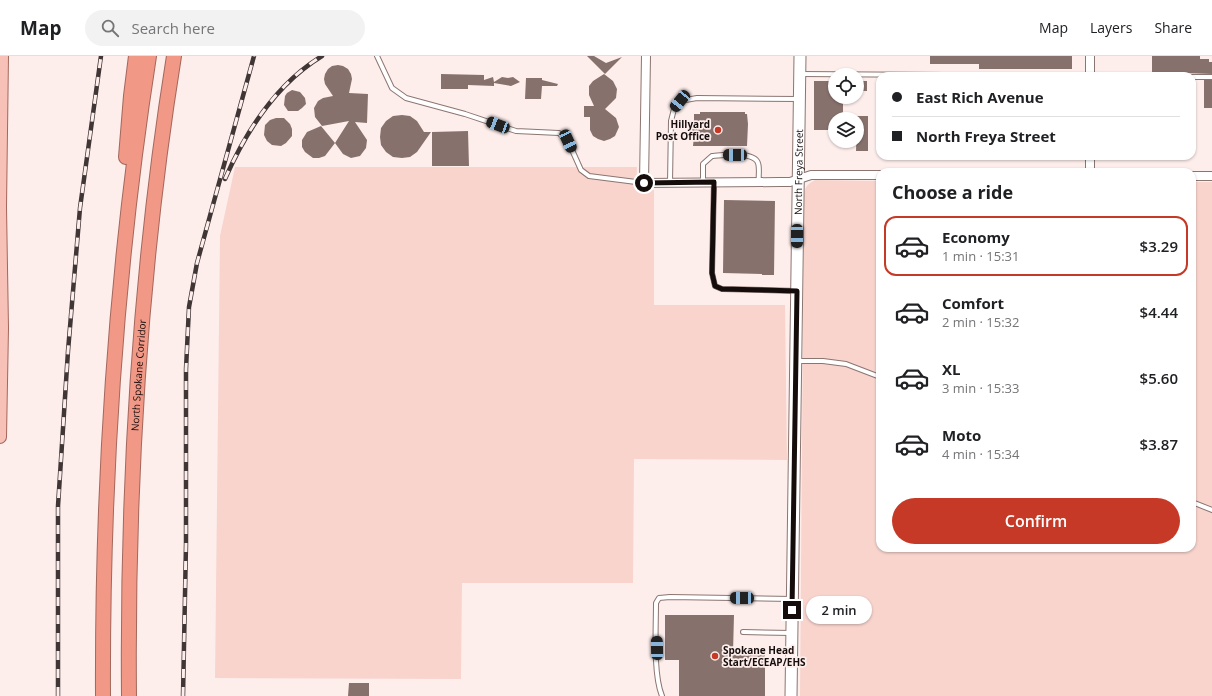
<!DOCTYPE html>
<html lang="en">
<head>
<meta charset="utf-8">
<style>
	:root { --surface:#fff; --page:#f2f2f2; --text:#202124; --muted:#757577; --line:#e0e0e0; --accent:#c53926 }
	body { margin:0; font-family:"Open Sans",sans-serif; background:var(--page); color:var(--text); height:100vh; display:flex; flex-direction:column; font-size:15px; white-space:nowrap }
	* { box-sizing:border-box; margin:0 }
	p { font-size:13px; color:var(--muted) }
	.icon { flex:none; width:22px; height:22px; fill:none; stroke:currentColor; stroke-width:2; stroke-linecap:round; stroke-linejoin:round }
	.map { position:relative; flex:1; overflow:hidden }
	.details { position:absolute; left:876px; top:112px; width:320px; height:384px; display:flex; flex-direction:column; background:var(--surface); border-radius:12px; box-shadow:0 1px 3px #0004 }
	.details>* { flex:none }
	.hud { position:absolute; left:876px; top:16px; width:320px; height:88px; border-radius:12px; box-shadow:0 1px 3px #0004; display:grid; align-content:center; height:88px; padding:0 16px; background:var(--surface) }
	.tools { position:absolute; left:828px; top:12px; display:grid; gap:8px }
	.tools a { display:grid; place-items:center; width:36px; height:36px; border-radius:50%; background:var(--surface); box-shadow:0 1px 3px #0004; font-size:20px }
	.end { position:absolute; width:18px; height:18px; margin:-9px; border:5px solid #150d0c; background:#fff; box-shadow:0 0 0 2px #fff }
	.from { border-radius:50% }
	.bubble { position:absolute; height:28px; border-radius:14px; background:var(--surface); box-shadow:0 1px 3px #0004; font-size:13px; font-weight:600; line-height:28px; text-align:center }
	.car { position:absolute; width:12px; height:24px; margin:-12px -6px; border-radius:5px; box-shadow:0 0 3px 1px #0007; background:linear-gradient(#222 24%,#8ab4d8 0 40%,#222 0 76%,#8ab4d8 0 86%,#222 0) }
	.hud b { display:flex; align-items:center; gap:14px; height:38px; font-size:15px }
	.hud b+b { border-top:1px solid var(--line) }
	.hud i { width:10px; height:10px; background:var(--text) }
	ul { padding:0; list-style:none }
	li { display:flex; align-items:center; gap:12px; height:60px; margin:0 8px 6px; padding:0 8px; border:2px solid transparent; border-radius:12px }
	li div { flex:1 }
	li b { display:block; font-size:15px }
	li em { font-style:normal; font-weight:600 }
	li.current { border-color:var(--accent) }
	li>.icon { width:36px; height:36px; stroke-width:1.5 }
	h2 { padding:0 16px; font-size:18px; line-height:48px }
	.button { display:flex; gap:8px; margin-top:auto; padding:8px 16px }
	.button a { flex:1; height:46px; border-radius:24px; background:var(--accent); color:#fff; font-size:16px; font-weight:600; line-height:46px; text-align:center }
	header { display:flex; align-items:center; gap:24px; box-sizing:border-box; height:56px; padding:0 20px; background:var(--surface); border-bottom:1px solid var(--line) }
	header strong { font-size:19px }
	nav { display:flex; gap:22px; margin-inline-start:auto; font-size:14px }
	.search { width:280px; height:36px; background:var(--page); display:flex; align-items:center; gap:10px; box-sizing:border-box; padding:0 14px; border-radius:22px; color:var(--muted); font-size:15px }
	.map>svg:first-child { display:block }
	.green { fill:#f8d4cd }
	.building { fill:#87716d }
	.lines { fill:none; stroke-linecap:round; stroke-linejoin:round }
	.lane-casing { stroke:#8b7571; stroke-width:6 }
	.street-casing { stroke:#8b7571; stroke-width:10 }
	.secondary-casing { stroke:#8b7571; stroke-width:13 }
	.primary-casing { stroke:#a4675c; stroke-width:14 }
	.highway-casing { stroke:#a4675c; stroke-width:16 }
	.lane { stroke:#fff; stroke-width:4 }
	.street { stroke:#fff; stroke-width:8 }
	.secondary { stroke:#fff; stroke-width:11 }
	.primary { stroke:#f7c1b7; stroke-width:12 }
	.highway { stroke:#f19887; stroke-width:14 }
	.rail-casing { stroke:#403635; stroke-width:4.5 }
	.rail { stroke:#fdeeec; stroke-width:3; stroke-dasharray:9; stroke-linecap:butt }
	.route { stroke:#150d0c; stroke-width:5 }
	.poi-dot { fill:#c53926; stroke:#fdeeec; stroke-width:1.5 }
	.labels { text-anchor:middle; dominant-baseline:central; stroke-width:3.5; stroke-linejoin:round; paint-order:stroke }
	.poi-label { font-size:10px; font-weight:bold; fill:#150d0c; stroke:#fdeeec; text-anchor:end }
	.street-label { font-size:10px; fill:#150d0c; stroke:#fdeeec }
</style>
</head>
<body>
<header>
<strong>Map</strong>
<div class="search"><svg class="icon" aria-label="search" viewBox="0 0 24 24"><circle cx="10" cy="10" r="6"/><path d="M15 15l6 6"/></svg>Search here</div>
<nav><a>Map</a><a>Layers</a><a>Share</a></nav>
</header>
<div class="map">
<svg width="1212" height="640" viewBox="0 0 1212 640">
	<rect width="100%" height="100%" fill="#fdeeec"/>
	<path class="green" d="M235,111H637L636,134H654V249H785L787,404L634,403L633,527H462L461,623L215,622L220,180Z
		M815,124L880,125V492H1192V126H1212V640H800L804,139C805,130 808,128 815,124Z"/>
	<path class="building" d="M587,0H594L606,7L622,1L605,18Z
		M930,0H1072V13H979V8H930Z
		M1152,0H1200V3H1209V6H1212V18L1152,16Z
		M338,9L343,10L348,13L351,18L352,23L349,37L368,38L367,67L355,66L367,84L366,92L360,100L351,102L343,98L335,87L325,100L319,102H313L305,96L302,91V84L307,76L321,70L335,87L349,65L322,70L315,61L314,52L318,45L323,42L333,40L325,28L324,23L325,18L328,13L332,10Z
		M441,18L484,19V24L493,21L494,26L502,21L508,22L513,21L520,26L511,30L494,27V30L468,29V33H441Z
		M604,18L613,25L617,33L616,42L605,53L616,62L619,71L615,80L610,83L604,85L598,83L593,80L590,74V61H584V50H594L589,39V30L593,25Z
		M526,22H542V24L558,28L557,30H542L541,43H525Z
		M1204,24H1212V52H1204Z
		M814,25H835V44H843V63H835V74H814Z
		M857,25H867V35H857Z
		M292,34L300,36L305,42L306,48L302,52L298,55H288L284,49L285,40L287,37Z
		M700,56H745V58H747L748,68L747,90H693L694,80H687V68H694V58H700Z
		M402,59L410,60L417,65L424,76H431L417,96L410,101L402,102L393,101L386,96L381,89L380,81L381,72L386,65L393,60Z
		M857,60H868V95H856Z
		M276,62H284L290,68L292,73V80L286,87L281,90L272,89L267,85L264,79L265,69L270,64Z
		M468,75L469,110H432V76Z
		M724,144L775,145L774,219H762V218L723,217Z
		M665,559H734L733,597H765V640H679V604H665Z
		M349,627H369V640H348Z"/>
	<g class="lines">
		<g class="lane-casing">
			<path id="lane" d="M377,0L392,32L406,42L465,58L516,75L559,77L568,85L581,114L589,120L644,127
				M800,18L1070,20
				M1192,21H1212
				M703,126V108L712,100C723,99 754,95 758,107C760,112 758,121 759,126
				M714,126L712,217L715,230L722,233L797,235
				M670,127L671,65L674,53L680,45L697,42L799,43
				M797,305H823L846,308L880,321
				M1192,446L1212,454
				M743,576L792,577
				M662,640C653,618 656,572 656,547L659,542L670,541L792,543"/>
		</g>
		<g class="street-casing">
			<path id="street" d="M646,0L644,127L780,126H790L811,119H880
				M1090,0V20
				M1090,116V100
				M1192,120H1212"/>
		</g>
		<g class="secondary-casing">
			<g id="secondary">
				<path id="s1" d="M791,640L800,0"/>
			</g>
		</g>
		<g class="primary-casing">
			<path id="primary" d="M0,381L2,272L0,151L2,0"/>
		</g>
		<g class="highway-casing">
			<g id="highway">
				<path d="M126,101L131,40L136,0"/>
				<path d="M103,640C102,426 116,212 149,0"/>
				<path id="s2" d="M129,640C127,426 140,212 174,0"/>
			</g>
		</g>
		<use href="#lane" class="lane"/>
		<use href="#street" class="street"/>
		<use href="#secondary" class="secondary"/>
		<use href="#primary" class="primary"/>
		<use href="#highway" class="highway"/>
		<g class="rail-casing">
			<path id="rail" d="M225,123C246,75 276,28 322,0
				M58,640V450L68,295L80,152L101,0
				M183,640L186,488V313L189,251L197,207L254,0"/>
		</g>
		<use href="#rail" class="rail"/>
	</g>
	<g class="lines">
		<path class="route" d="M644,127L714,126L712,217L715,230L722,233L797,235L792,554"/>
	</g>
	<g class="poi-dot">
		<circle cx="718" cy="74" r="4"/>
		<circle cx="715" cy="600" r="4"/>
	</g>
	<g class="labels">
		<g class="poi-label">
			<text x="710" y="68">Hillyard<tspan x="710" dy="12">Post Office</tspan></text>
			<text x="723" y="594" text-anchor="start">Spokane Head<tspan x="723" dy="12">Start/ECEAP/EHS</tspan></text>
		</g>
		<g class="street-label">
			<text stroke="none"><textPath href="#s1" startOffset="524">North Freya Street</textPath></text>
			<text stroke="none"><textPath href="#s2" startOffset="321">North Spokane Corridor</textPath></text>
		</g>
	</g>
</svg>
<div class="tools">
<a><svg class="icon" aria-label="locate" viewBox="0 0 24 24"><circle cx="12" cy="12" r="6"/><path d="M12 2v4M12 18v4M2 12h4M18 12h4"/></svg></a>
<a><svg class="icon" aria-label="layers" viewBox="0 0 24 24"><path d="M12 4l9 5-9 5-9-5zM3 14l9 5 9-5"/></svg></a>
</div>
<i class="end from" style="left:644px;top:127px"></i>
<i class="end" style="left:792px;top:554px"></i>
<div class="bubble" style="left:806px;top:540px;width:66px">2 min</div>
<i class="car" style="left:680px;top:45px;rotate:219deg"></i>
<i class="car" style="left:498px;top:69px;rotate:291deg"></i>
<i class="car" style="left:568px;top:85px;rotate:155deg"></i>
<i class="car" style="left:735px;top:99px;rotate:270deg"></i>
<i class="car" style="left:797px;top:180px;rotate:180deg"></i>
<i class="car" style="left:742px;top:542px;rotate:271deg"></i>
<i class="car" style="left:657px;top:592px;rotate:359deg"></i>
<div class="hud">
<b><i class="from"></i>East Rich Avenue</b>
<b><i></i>North Freya Street</b>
</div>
<section class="details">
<h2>Choose a ride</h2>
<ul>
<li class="current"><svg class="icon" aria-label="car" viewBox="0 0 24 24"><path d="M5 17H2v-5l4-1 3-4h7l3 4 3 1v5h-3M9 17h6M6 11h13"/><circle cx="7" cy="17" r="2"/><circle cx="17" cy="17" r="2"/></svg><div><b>Economy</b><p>1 min · 15:31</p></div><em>$3.29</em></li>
<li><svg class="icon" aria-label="car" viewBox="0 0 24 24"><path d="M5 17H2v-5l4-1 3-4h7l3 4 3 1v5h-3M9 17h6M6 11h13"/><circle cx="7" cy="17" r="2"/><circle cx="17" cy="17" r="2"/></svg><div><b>Comfort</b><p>2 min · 15:32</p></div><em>$4.44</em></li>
<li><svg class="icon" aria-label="car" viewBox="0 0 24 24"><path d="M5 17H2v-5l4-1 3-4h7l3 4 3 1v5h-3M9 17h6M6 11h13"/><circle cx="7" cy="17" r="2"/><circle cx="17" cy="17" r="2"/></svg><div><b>XL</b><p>3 min · 15:33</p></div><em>$5.60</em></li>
<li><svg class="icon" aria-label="car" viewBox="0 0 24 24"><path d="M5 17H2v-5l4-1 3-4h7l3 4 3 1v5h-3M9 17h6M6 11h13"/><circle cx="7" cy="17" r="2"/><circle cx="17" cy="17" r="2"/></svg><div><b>Moto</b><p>4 min · 15:34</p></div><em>$3.87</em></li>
</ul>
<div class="button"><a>Confirm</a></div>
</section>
</div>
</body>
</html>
